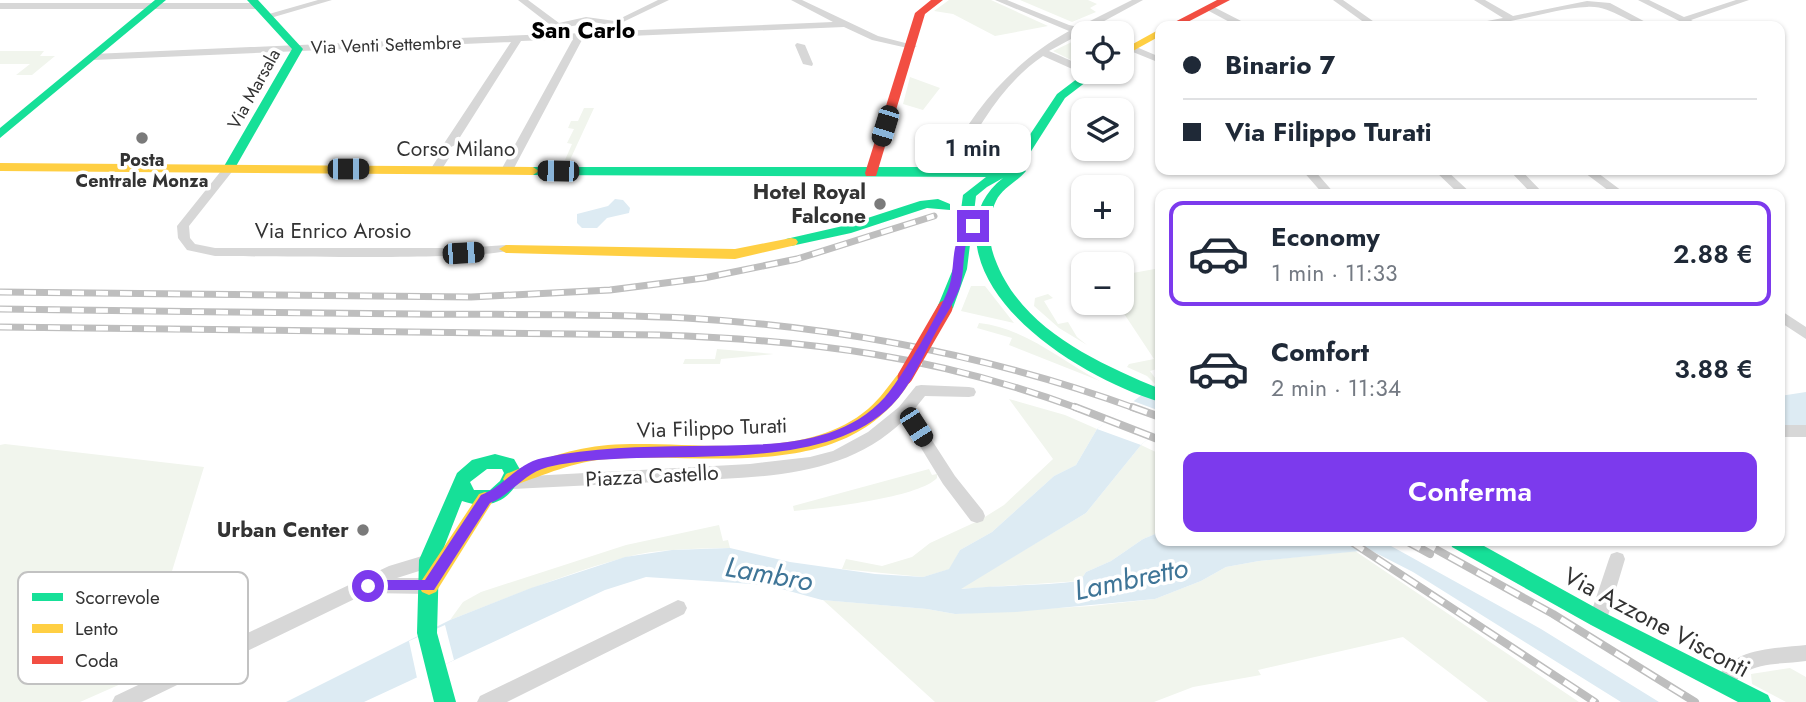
<!DOCTYPE html>
<html lang="it">
<head>
<meta charset="utf-8">
<style>
	:root { --surface:#fff; --page:#f2f2f3; --text:#1f2937; --muted:#747a83; --line:#e0e1e3; --accent:#7c3aed }
	body { margin:0; font-family:Jost,sans-serif; background:var(--page); color:var(--text); height:100vh; display:flex; flex-direction:column; font-size:26px; white-space:nowrap }
	* { box-sizing:border-box; margin:0 }
	p { font-size:23px; color:var(--muted) }
	.icon { flex:none; width:38px; height:38px; fill:none; stroke:currentColor; stroke-width:2; stroke-linecap:round; stroke-linejoin:round }
	.map { position:relative; flex:1; overflow:hidden }
	.panel { position:absolute; left:1155px; top:189px; width:630px; height:357px; display:flex; flex-direction:column; background:var(--surface); border-radius:14px; box-shadow:0 2px 5px #0004 }
	.panel>* { flex:none }
	.guide { position:absolute; left:1155px; top:21px; width:630px; height:154px; border-radius:14px; box-shadow:0 2px 5px #0004; display:grid; align-content:center; height:154px; padding:0 28px; background:var(--surface) }
	.controls { position:absolute; left:1071px; top:21px; display:grid; gap:14px }
	.controls a { display:grid; place-items:center; width:63px; height:63px; border-radius:14px; background:var(--surface); box-shadow:0 2px 5px #0004; font-size:35px }
	.end { position:absolute; width:32px; height:32px; margin:-16px; border:9px solid #7c3aed; background:#fff; box-shadow:0 0 0 4px #fff }
	.from { border-radius:50% }
	.bubble { position:absolute; height:49px; border-radius:14px; background:var(--surface); box-shadow:0 2px 5px #0004; font-size:23px; font-weight:600; line-height:49px; text-align:center }
	.car { position:absolute; width:21px; height:42px; margin:-21px -10px; border-radius:9px; box-shadow:0 0 5px 2px #0007; background:linear-gradient(#222 24%,#8ab4d8 0 40%,#222 0 76%,#8ab4d8 0 86%,#222 0) }
	.guide b { display:flex; align-items:center; gap:24px; height:66px; font-size:26px }
	.guide b+b { border-top:2px solid var(--line) }
	.guide i { width:18px; height:18px; background:var(--text) }
	ul { padding:12px 0 0; list-style:none }
	li { display:flex; align-items:center; gap:21px; height:105px; margin:0 14px 10px; padding:0 14px; border:4px solid transparent; border-radius:14px }
	li div { flex:1 }
	li b { display:block; font-size:26px }
	li em { font-style:normal; font-weight:600 }
	li.on { border-color:var(--accent) }
	li>.icon { width:63px; height:63px; stroke-width:1.5 }
	.button { display:flex; gap:14px; margin-top:auto; padding:14px 28px }
	.button a { flex:1; height:80px; border-radius:14px; background:var(--accent); color:#fff; font-size:28px; font-weight:600; line-height:80px; text-align:center }
	.map>svg:first-child { display:block }
	.green { fill:#f1f5ed }
	.water { fill:#ddebf3 }
	.pier { fill:#fff }
	.lines { fill:none; stroke-linecap:round; stroke-linejoin:round }
	.street-tunnel { stroke:#d6d6d6; stroke-width:10; stroke-dasharray:10 5; stroke-linecap:butt }
	.street { fill:#d7d7d7; fill-rule:evenodd }
	.fast { fill:#16e098; fill-rule:evenodd }
	.slow { fill:#ffcf43; fill-rule:evenodd }
	.jam { fill:#f24e42; fill-rule:evenodd }
	.rail-far1-casing { stroke:#bebebe; stroke-width:7 }
	.rail-casing { stroke:#bebebe; stroke-width:8 }
	.rail-far1 { stroke:#fff; stroke-width:4.5; stroke-dasharray:12; stroke-linecap:butt }
	.rail { stroke:#fff; stroke-width:5; stroke-dasharray:16; stroke-linecap:butt }
	.jam-bridge { stroke:#f24e42; stroke-width:15 }
	.route { fill:#7c3aed }
	.poi-dot { fill:#7a7a7a; stroke:#fff; stroke-width:2.5 }
	.labels { text-anchor:middle; dominant-baseline:central; stroke-width:7; stroke-linejoin:round; paint-order:stroke }
	.far-street-label { font-size:18px; fill:#333; stroke:#fff }
	.far-poi-label { font-size:18px; font-weight:bold; fill:#333; stroke:#fff }
	.street-label { font-size:21px; fill:#333; stroke:#fff }
	.poi-label { font-size:21px; font-weight:bold; fill:#333; stroke:#fff; text-anchor:end }
	.far-district-label { font-size:23px; font-weight:bold; fill:#000; stroke:#fff }
	.near-street-label { font-size:24px; fill:#333; stroke:#fff }
	.near-water-label { font-size:28px; font-style:italic; fill:#3f7597; stroke:#fff }
	.key { fill:#fff; stroke:#c2c2c2; stroke-width:2 }
	.key-label { font-size:19px; fill:#333 }
</style>
</head>
<body>
<div class="map">
<svg width="1806" height="702" viewBox="0 0 1806 702">
	<rect width="100%" height="100%" fill="#fff"/>
	<path class="green" d="M949,0H991L1048,26L995,36L953,14L934,11Z
		M1020,0H1088L1097,4L1090,8L1096,12L1072,22Z
		M1076,40L1083,43V66L1053,51Z
		M0,51H44L40,56H55L32,75H16L30,64H0Z
		M910,77L940,88L923,110L903,104Z
		M584,108H594L570,160H565L572,144L567,143L574,129L568,128L571,121H578Z
		M1160,268V368L1150,371L1158,382L1155,384L1147,376L1127,367L1129,364L1154,359L1117,303H1122V275Z
		M971,286H985L1014,323L961,311Z
		M1048,294L1053,298L1044,301L1058,324L1068,322L1077,337L1087,345L1059,328L1034,306L1035,298Z
		M979,323C1025,328 1060,360 1100,381L1009,345L1012,338L977,328Z
		M717,349L774,354L721,359L720,364H683L685,359H715Z
		M1009,399L1065,415L1097,429L1076,465L1054,476L992,532L960,550L950,569L923,577L842,569L846,559L882,566L912,557L930,543L980,520L1004,505L1053,459Z
		M5,444L204,467L149,646L162,644L157,668L80,702H0V445Z
		M1141,445L1160,454V532L1143,539L1111,561L1086,572L1080,581L959,589L1086,513Z
		M929,469L932,475L937,474V478C918,498 824,508 794,511L793,506Z
		M719,525L723,541L728,540L730,548C695,549 658,548 623,558C564,574 507,598 450,620L463,602L481,592L626,545Z
		M1355,551L1579,702H1488L1403,637L1258,670L1261,675L1193,687L1154,702H935L823,600L927,609L955,614L1091,606L1155,599L1201,581L1226,567L1259,561Z
		M1790,668L1806,677V702H1786L1752,684L1751,674Z"/>
	<path class="water" d="M615,199L623,200L630,208L629,213L607,218L597,228H582L577,223V214L608,206Z
		M1160,381V428L1141,445L1086,513L961,589C1001,585 1040,586 1080,581L1086,572L1111,561L1143,539L1160,532V541H1382L1541,629L1659,702H1621L1413,572L1370,550L1259,561L1226,567L1201,581L1155,599L1016,612L955,614L927,609L822,600L767,585L646,577L605,590L364,702H286L450,620L531,588L625,557L672,550L730,548L790,562L875,574L923,577L949,569L960,550L992,532L1054,476L1076,465L1097,429Z
		M1806,392V426L1780,428V396Z"/>
	<path class="pier" d="M1133,401L1160,411V428L1141,445L1097,429Z
		M445,625L454,660L417,678L409,641Z"/>
	<g class="lines">
		<path class="street-tunnel" d="M443,158L449,145"/>
		<path class="street" d="M318,0H332L267,19L262,16Z
			M518,0H528L559,23L586,17L615,21L658,0H669L623,22L617,31L833,22L791,0H802L878,36L917,46L912,49L872,40L844,27L583,38L513,170L507,173L501,170L573,39L521,41L455,145L449,148L443,145L511,42L93,60L88,57L93,54L550,34L553,27ZM594,22L611,26L607,32L560,34L562,28Z
			M995,0H1007L1069,25L1078,27L1132,0H1143L1049,51L1083,66V72H1087H1079L1043,56C1002,84 980,126 955,167H947L945,165C974,108 1013,62 1069,31Z
			M1333,0H1343L1380,26H1369Z
			M1474,0H1485L1513,16L1587,1L1610,3L1653,26C1629,27 1613,5 1587,7C1547,9 1510,26 1469,26L1471,24L1503,18Z
			M1638,0H1649L1684,17L1736,0H1749L1691,20L1701,26H1689Z
			M0,3H258L263,6L258,9H0Z
			M1210,5L1247,24L1249,26H1237L1207,10L1205,8Z
			M797,43L805,45L813,64L812,66L803,64L795,45Z
			M1128,46H1134L1160,57V63L1128,50Z
			M443,155L449,158L440,172L436,173L432,172L430,170L439,156Z
			M229,165L235,168L189,226L190,238L195,244L215,248H463L506,245L512,249C498,261 253,256 215,256L187,250L178,238L177,226L225,166Z
			M1302,170H1314L1335,194H1323Z
			M1434,170H1446L1472,194H1459Z
			M1509,170H1521L1544,194H1532Z
			M1581,170H1594L1626,194H1613Z
			M1670,189L1674,191L1676,194H1664L1666,191Z
			M1780,310L1806,327V339L1780,322Z
			M921,385L969,387L974,388L976,392L974,396L969,397L925,396L913,411L955,476L983,511L985,516L983,521L977,523L971,521L943,484L904,420C843,480 756,477 677,481C622,484 567,486 512,489L506,488L504,483L506,478L512,477L750,464L810,457L833,451L868,432L899,407L916,386Z
			M1780,425H1806V437H1780Z
			M1617,552L1623,554L1625,559L1607,619L1604,625L1598,627L1592,625L1589,619L1609,559L1611,554Z
			M432,553L438,555L440,560L438,565L397,578H429L435,581L438,586L435,591L429,594L367,593L142,702H112L115,696L389,566Z
			M678,600L684,602L687,608L684,614L507,702H477L480,696Z
			M1806,645V661C1787,664 1761,662 1744,673C1736,679 1733,688 1724,692L1717,689L1715,683C1730,647 1772,649 1806,645Z"/>
		<path class="fast" d="M155,0H166L0,138V128Z
			M247,0H258L303,49L235,168L229,172L223,168L292,49Z
			M1086,72H1099L1065,98L1021,167L1026,171C1017,182 1002,188 996,201C987,219 988,241 995,259C1021,329 1096,362 1160,389V402C1093,382 981,317 976,238C974,213 984,193 1003,178L987,187L976,196L967,269L953,308L945,313L937,308L953,269L963,195L986,177L533,175L527,171L533,167H1004L1011,163L1057,94Z
			M938,199L950,204V210L927,208L851,233L791,246L784,242L786,239L843,226L920,201Z
			M495,454L514,459L522,473C512,500 490,511 462,501L439,560L437,633L456,702H434L417,633L419,560L457,473L472,460ZM487,469H502L504,473L500,481L490,490H474L470,482Z
			M1450,541H1475L1605,613L1768,695L1771,702H1738L1591,625L1452,547Z"/>
		<path class="slow" d="M1160,29V36L1122,57V50Z
			M0,163L533,167L539,171L533,175L0,171Z
			M791,238L796,239L798,242L796,245L735,259L506,253L499,249L506,245L735,249Z
			M905,371L913,377C848,486 714,451 609,459C574,461 545,475 512,486L506,484L503,479L506,474C539,460 572,448 608,445C688,439 802,465 868,409C880,399 889,385 899,373Z
			M485,492L491,494L494,499L491,504L436,592L429,595L422,592L419,586L422,580L479,494Z"/>
		<path class="jam" d="M931,0H943L925,14L877,173L876,176H866L865,173L915,13Z
			M1217,0H1230L1180,26H1167Z"/>
		<g class="rail-far1-casing">
			<path id="rail-far1" d="M0,292L471,297L610,290L704,278L797,259L934,216
				M0,309C138,311 277,313 415,314C506,315 596,313 686,318C840,327 992,356 1137,409
				M0,327L659,335C811,340 936,356 1080,409"/>
		</g>
		<g class="rail-casing">
			<path id="rail" d="M1075,407L1160,440
				M1132,407L1160,417
				M1350,541L1595,702
				M1406,541L1430,554
				M1421,541L1553,614L1695,702"/>
		</g>
		<use href="#rail-far1" class="rail-far1"/>
		<use href="#rail" class="rail"/>
		<path class="jam-bridge" d="M905,377L945,308"/>
	</g>
	<path class="route" d="M969,224L978,226C975,230 970,234 968,239C962,251 965,275 959,290C953,305 943,319 936,332C923,356 911,386 892,405C816,481 649,444 548,467C524,473 511,495 490,503L434,590H363L361,586L368,580H425L481,495C504,487 517,463 543,458C592,447 641,447 691,446C756,444 837,451 885,397C902,378 941,311 949,287C954,272 952,255 957,241C958,235 965,228 969,224Z"/>
	<g class="poi-dot">
		<circle cx="142" cy="138" r="7"/>
		<circle cx="880" cy="204" r="7"/>
		<circle cx="363" cy="530" r="7"/>
	</g>
	<g class="labels">
		<g class="far-street-label">
			<text transform="translate(386 45) rotate(-2)">Via Venti Settembre</text>
			<text transform="translate(254 89) rotate(-61)">Via Marsala</text>
		</g>
		<g class="far-poi-label">
			<text x="142" y="160">Posta<tspan x="142" dy="21">Centrale Monza</tspan></text>
		</g>
		<g class="street-label">
			<text x="456" y="149">Corso Milano</text>
			<text x="333" y="231">Via Enrico Arosio</text>
			<text transform="translate(712 428) rotate(-2)">Via Filippo Turati</text>
			<text transform="translate(652 476) rotate(-3)">Piazza Castello</text>
		</g>
		<g class="poi-label">
			<text x="866" y="192">Hotel Royal<tspan x="866" dy="24">Falcone</tspan></text>
			<text x="349" y="530">Urban Center</text>
		</g>
		<g class="far-district-label">
			<text x="583" y="30">San Carlo</text>
		</g>
		<g class="near-street-label">
			<text transform="translate(1657 622) rotate(28)">Via Azzone Visconti</text>
		</g>
		<g class="near-water-label">
			<text transform="translate(769 574) rotate(10)">Lambro</text>
			<text transform="translate(1131 579) rotate(-12)">Lambretto</text>
		</g>
	</g>
	<rect x="18" y="572" width="230" height="112" rx="10" class="key"/>
	<rect x="32" y="593" width="31" height="8" fill="#16e098"/>
	<rect x="32" y="624" width="31" height="9" fill="#ffcf43"/>
	<rect x="32" y="656" width="31" height="8" fill="#f24e42"/>
	<g class="key-label">
		<text x="75" y="604">Scorrevole</text>
		<text x="75" y="635">Lento</text>
		<text x="75" y="667">Coda</text>
	</g>
</svg>
<div class="controls">
<a><svg class="icon" aria-label="locate" viewBox="0 0 24 24"><circle cx="12" cy="12" r="6"/><path d="M12 2v4M12 18v4M2 12h4M18 12h4"/></svg></a>
<a><svg class="icon" aria-label="layers" viewBox="0 0 24 24"><path d="M12 4l9 5-9 5-9-5zM3 14l9 5 9-5"/></svg></a>
<a>+</a>
<a>−</a>
</div>
<i class="end from" style="left:368px;top:586px"></i>
<i class="end" style="left:973px;top:226px"></i>
<div class="bubble" style="left:915px;top:124px;width:116px">1 min</div>
<i class="car" style="left:885px;top:126px;rotate:197deg"></i>
<i class="car" style="left:348px;top:169px;rotate:90deg"></i>
<i class="car" style="left:558px;top:171px;rotate:271deg"></i>
<i class="car" style="left:463px;top:253px;rotate:86deg"></i>
<i class="car" style="left:916px;top:427px;rotate:147deg"></i>
<div class="guide">
<b><i class="from"></i>Binario 7</b>
<b><i></i>Via Filippo Turati</b>
</div>
<section class="panel">
<ul>
<li class="on"><svg class="icon" aria-label="car" viewBox="0 0 24 24"><path d="M5 17H2v-5l4-1 3-4h7l3 4 3 1v5h-3M9 17h6M6 11h13"/><circle cx="7" cy="17" r="2"/><circle cx="17" cy="17" r="2"/></svg><div><b>Economy</b><p>1 min · 11:33</p></div><em>2.88 €</em></li>
<li><svg class="icon" aria-label="car" viewBox="0 0 24 24"><path d="M5 17H2v-5l4-1 3-4h7l3 4 3 1v5h-3M9 17h6M6 11h13"/><circle cx="7" cy="17" r="2"/><circle cx="17" cy="17" r="2"/></svg><div><b>Comfort</b><p>2 min · 11:34</p></div><em>3.88 €</em></li>
</ul>
<div class="button"><a>Conferma</a></div>
</section>
</div>
</body>
</html>
